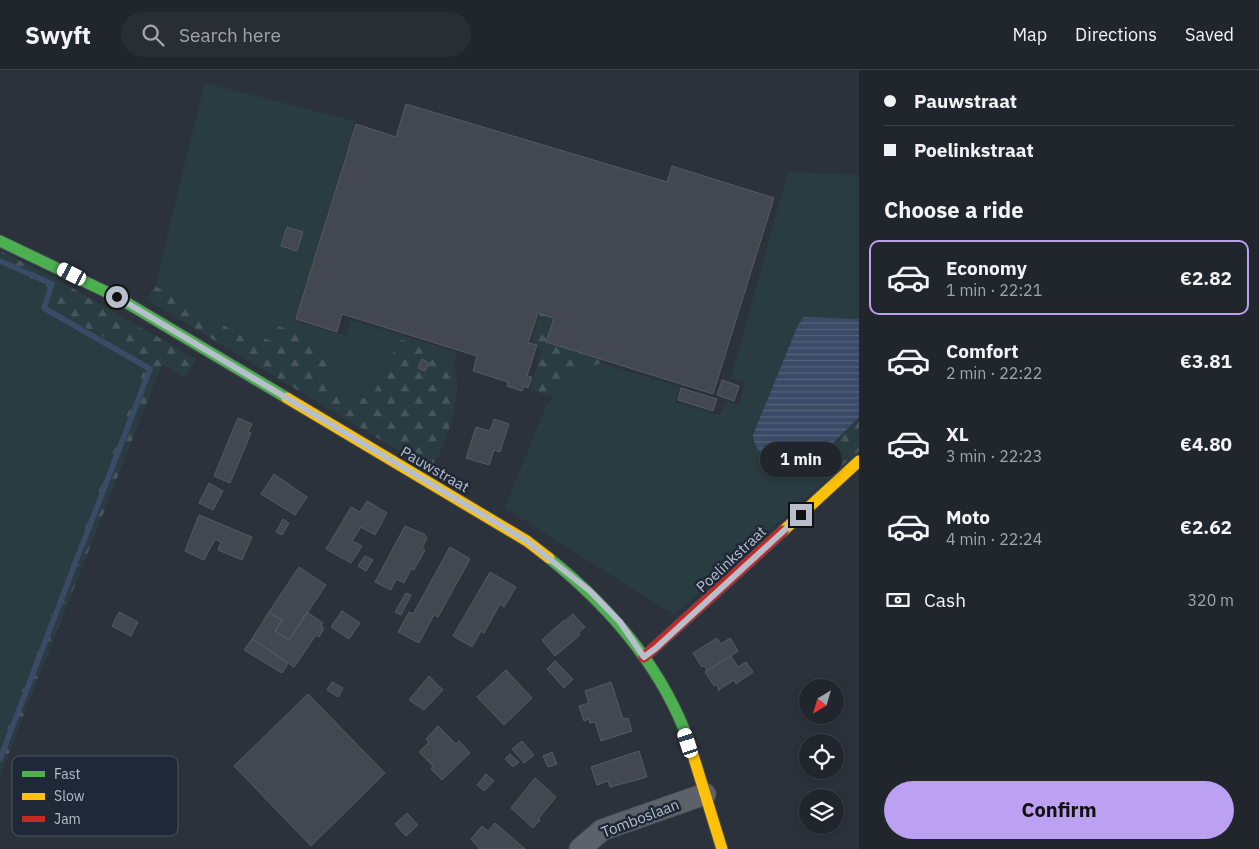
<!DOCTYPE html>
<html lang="en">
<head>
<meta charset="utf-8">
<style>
	:root { --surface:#21262d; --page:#292e35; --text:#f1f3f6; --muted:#a2a5aa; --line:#3e4349; --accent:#bca0f2 }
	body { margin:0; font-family:"IBM Plex Sans",sans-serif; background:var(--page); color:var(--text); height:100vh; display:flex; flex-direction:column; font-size:19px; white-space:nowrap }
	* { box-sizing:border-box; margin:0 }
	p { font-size:16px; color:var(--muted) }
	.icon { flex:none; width:28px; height:28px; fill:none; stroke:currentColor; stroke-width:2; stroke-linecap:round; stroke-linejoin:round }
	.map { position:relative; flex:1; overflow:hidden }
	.side { display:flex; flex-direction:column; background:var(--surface); width:400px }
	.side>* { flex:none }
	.top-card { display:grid; align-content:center; height:110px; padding:0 25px; background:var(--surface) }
	.needle { width:32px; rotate:217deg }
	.tools { position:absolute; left:799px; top:609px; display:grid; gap:10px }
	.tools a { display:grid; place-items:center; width:45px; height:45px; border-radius:50%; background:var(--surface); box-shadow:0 2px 8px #0003,0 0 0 1px var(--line); font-size:25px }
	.end { position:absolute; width:22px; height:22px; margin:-11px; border:6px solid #b7becc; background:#111; box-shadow:0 0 0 2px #111 }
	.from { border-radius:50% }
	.bubble { position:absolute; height:35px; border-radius:18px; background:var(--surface); box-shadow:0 2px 8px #0003,0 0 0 1px var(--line); font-size:16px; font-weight:700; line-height:35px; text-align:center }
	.car { position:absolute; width:15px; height:30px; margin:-15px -8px; border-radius:6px; box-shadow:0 0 4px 1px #0007; background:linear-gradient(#fff 24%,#345 0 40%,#fff 0 76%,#345 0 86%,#fff 0) }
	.top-card b { display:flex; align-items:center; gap:18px; height:48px; font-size:19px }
	.top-card b+b { border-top:1px solid var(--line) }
	.top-card i { width:12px; height:12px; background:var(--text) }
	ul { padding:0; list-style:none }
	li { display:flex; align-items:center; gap:15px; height:75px; margin:0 10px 8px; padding:0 15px; border:2px solid transparent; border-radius:10px }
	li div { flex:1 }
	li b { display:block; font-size:19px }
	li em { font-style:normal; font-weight:700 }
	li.active { border-color:var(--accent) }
	li>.icon { width:45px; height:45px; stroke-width:1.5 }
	h2 { padding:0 25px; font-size:22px; line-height:60px }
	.pay { display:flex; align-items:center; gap:12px; height:55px; padding:0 25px; font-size:19px }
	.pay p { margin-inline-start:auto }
	.primary-button { display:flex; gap:10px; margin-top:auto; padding:10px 25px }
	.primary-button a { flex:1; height:58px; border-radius:30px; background:var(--accent); color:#111; font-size:20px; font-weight:700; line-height:58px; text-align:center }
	header { display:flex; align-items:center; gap:30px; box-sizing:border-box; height:70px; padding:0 25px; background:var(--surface); border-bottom:1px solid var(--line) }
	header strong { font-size:24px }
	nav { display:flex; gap:28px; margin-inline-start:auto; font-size:18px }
	.search { width:350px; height:45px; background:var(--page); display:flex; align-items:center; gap:12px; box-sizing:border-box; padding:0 18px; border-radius:28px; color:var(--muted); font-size:19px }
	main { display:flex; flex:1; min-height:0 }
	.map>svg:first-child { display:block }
	.grass { fill:#293c42 }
	.forest { fill:url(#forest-firs) }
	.water { fill:url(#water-rules) }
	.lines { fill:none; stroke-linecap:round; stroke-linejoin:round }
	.stream { stroke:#3b4b67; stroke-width:5.5 }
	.building { fill:#434850; stroke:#545a63 }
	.street-casing { stroke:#484d54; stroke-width:23 }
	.fast-casing { stroke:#484d54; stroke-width:13 }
	.slow-casing { stroke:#484d54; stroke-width:13 }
	.jam-casing { stroke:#484d54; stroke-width:13 }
	.street { stroke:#5d6169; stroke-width:21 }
	.fast { stroke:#4caf50; stroke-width:11 }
	.slow { stroke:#ffc107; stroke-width:11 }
	.jam { stroke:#c62828; stroke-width:11 }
	.route { stroke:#b7becc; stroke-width:6 }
	.labels { text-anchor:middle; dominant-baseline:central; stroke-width:5; stroke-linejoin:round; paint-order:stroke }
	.street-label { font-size:15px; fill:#b7becc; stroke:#1f2837 }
	.key { fill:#1f2837; stroke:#4d5564; stroke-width:1 }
	.key-label { font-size:14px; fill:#b7becc }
</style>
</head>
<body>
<header>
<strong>Swyft</strong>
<div class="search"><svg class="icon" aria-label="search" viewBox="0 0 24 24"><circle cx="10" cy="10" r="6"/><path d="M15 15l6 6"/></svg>Search here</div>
<nav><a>Map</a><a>Directions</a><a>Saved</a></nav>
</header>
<main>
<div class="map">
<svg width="859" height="779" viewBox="0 0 859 779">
	<defs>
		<pattern id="forest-firs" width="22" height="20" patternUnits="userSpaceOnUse" patternTransform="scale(1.25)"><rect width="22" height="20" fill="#293c42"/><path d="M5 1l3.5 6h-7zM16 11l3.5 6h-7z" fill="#46565c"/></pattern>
		<pattern id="water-rules" width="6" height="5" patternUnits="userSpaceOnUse" patternTransform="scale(1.25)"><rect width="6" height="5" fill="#3b4b67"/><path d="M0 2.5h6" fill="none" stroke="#55637c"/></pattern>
	</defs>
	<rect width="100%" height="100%" fill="#2c323c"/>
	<path class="grass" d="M205,13L355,51L296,251L346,266L351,250L457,282L454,292L440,284L400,269L371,331L330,315C334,306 338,295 334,285C329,272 290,261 276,255L270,271L246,268L155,216Z
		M788,102L859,105V249L804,247L753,365C755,388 786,400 806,400L822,414L674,545L505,438L546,336L563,313L578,303L600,293L680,317L676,333L720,345L726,331L739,335L745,312L731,308Z
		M0,193L61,224L53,241L148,289L0,677Z"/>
	<path class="forest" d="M0,181L53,207L196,289L185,308L162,294L0,706V677L148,289L52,241L61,224L0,193Z
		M155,216L246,268L250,260L270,271L276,255C290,260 328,271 334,285C338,294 334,306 330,315L370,331L400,269L441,284L454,292C463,327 448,369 431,400L147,230Z
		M540,243L556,249L602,288L600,293C580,302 565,310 551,327L530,319L542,280L530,276Z
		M859,347V381L822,414L806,400Z"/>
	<path class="water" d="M804,247L859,249V347L806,400C784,400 755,390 753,365L798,255Z"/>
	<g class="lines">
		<path class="stream" d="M0,191L52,214L44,238L150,299L0,689"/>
	</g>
	<path class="building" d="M406,34L667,112L672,96L774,128L713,324L546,272L554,248L538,243L528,273L537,275L527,306L532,307L528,318L524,316L522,321L507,316L508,312L473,301L477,286L342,244L337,262L296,249L356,54L396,67Z
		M287,157L303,162L297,181L281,176Z
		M422,289L429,293L425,301L418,298Z
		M722,310L739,316L734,331L717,325Z
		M681,318L717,329L713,341L678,330Z
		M238,348L252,354L248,362L251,363L230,413L214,406Z
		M494,349L509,354L500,382L494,380L489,395L466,388L476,357L490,361Z
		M274,404L307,427L295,445L261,424Z
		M209,413L223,421L213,440L199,433Z
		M367,431L387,443L375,465L361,457L352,471L362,476L351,493L326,479L351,437L360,442Z
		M199,445L252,467L242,490L218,480L221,472L215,469L204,490L185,481Z
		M283,449L289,453L282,465L276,462Z
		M405,456L424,464L427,468L422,478L425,480L414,500L411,499L404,513L396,509L391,520L375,512Z
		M450,477L470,489L438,547L434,545L419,573L398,562L409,542L413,544Z
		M365,486L373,490L366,501L358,496Z
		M299,497L326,515L289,570L275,561L282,550L269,542Z
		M490,502L516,517L504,537L500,534L484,563L481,561L472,577L453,566Z
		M406,523L411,525L401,545L395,542Z
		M342,541L360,553L349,569L331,557Z
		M119,542L138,552L131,566L112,556Z
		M269,542L282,550L275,561L289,570L307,542L323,553L321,556L324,558L319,567L316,565L294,597L252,569Z
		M573,544L585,557L578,563L580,565L555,586L542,570L564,550L565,551Z
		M717,568L721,574L730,568L738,581L705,602L707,600L704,596L702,597L693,583Z
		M252,569L288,593L282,603L244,580Z
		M731,586L738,597L746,592L753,602L736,614L734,610L717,621L719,619L716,614L714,616L705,602Z
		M555,591L573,609L564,618L547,599Z
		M506,600L532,628L504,655L477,627Z
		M429,606L443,620L424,640L409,630Z
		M332,612L343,618L338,627L327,620Z
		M611,612L623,649L628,648L632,661L601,671L595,652L590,653L589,649L584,651L579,636L589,633L585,621Z
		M308,624L385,703L311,776L234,696Z
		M438,656L456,674L459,671L470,683L442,710L431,699L433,696L419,682L429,672L426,669Z
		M522,671L534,685L524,693L512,679Z
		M639,681L647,707L610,717L608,711L597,715L591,697Z
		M552,682L557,694L548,697L543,686Z
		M510,684L519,692L513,697L505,689Z
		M486,704L494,711L484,721L477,715Z
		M535,708L556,727L538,749L540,750L533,758L511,738Z
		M407,743L418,755L406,766L395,754Z
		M495,753L525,779H480L476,775L471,769L482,756L488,761Z"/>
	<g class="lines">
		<g class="street-casing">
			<path id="street" d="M580,779L602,760L705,724"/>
		</g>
		<g class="fast-casing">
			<path id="fast" d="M0,171L117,227L287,328
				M549,488C610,537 662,597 689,672"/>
		</g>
		<g class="slow-casing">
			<path id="slow" d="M287,328L527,471L549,488
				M783,461L859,391
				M689,672L722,779"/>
		</g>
		<g class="jam-casing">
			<path id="jam" d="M644,587L783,461"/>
		</g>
		<use href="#street" class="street"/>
		<use href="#fast" class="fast"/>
		<use href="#slow" class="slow"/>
		<use href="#jam" class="jam"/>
	</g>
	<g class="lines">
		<path class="route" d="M117,227L527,471L590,521L620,552L644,587L656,578L801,445"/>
	</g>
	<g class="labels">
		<g class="street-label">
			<text transform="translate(435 399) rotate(30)">Pauwstraat</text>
			<text transform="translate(731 489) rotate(-43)">Poelinkstraat</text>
			<text transform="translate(640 748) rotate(-21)">Tomboslaan</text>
		</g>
	</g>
	<rect x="12" y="686" width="166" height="80" rx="8" class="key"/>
	<rect x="22" y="701" width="23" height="6" fill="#4caf50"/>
	<rect x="22" y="723" width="23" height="7" fill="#ffc107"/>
	<rect x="22" y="746" width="23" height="6" fill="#c62828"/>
	<g class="key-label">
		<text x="54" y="709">Fast</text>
		<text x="54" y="731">Slow</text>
		<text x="54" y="754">Jam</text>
	</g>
</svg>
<div class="tools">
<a><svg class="needle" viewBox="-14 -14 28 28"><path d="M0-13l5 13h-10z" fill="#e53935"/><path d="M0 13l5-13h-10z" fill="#a2a5aa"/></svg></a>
<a><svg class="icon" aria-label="locate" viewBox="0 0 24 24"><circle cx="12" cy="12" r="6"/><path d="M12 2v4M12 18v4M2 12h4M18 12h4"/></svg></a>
<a><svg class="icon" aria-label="layers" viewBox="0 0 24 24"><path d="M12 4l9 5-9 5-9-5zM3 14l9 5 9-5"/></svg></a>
</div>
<i class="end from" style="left:117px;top:227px"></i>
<i class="end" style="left:801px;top:445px"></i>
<div class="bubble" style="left:760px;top:372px;width:82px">1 min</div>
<i class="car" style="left:72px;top:204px;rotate:297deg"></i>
<i class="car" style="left:688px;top:673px;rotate:342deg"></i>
</div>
<section class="side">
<div class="top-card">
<b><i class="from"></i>Pauwstraat</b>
<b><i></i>Poelinkstraat</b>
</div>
<h2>Choose a ride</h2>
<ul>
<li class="active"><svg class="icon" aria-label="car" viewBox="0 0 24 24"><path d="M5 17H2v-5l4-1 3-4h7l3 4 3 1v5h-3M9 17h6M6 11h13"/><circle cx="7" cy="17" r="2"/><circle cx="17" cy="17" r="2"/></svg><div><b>Economy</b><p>1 min · 22:21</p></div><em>€2.82</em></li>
<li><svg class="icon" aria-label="car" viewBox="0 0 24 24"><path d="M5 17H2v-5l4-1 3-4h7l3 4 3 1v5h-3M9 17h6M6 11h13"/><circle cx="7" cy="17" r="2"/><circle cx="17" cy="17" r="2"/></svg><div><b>Comfort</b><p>2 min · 22:22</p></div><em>€3.81</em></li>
<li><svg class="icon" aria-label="car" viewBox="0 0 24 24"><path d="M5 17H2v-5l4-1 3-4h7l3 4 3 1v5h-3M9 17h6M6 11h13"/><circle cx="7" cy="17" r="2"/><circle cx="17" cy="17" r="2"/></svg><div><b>XL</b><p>3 min · 22:23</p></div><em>€4.80</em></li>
<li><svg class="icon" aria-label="car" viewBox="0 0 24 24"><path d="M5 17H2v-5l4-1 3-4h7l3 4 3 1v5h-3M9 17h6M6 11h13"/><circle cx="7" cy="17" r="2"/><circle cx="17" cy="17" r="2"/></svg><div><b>Moto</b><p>4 min · 22:24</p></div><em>€2.62</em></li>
</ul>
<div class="pay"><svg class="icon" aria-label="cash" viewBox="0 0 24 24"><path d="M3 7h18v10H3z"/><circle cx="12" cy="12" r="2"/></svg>Cash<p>320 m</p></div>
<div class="primary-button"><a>Confirm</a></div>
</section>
</main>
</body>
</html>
